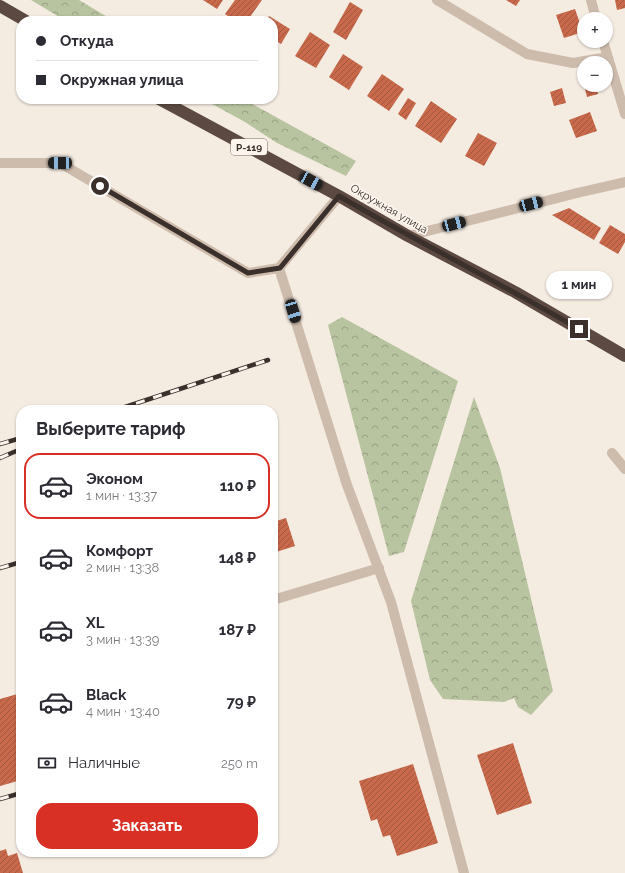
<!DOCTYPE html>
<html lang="ru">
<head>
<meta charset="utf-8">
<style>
	:root { --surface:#fff; --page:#f7f7f7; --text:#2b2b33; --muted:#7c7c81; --line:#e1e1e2; --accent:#d93025 }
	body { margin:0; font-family:Raleway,sans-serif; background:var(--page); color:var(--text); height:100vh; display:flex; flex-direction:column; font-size:15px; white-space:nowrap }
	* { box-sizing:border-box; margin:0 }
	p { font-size:13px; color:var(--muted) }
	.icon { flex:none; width:22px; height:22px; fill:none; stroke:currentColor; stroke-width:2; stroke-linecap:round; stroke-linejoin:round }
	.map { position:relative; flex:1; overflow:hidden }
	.sheet { position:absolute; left:16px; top:405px; width:262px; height:452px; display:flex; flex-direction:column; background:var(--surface); border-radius:16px; box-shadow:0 1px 3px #0004 }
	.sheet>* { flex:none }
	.hud { position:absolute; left:16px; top:16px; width:262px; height:88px; border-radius:16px; box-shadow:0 1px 3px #0004; display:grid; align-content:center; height:88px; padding:0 20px; background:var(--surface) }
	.fabs { position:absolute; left:577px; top:12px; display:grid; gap:8px }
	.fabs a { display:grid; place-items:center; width:36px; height:36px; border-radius:50%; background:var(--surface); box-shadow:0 1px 3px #0004; font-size:20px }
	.end { position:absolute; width:18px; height:18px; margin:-9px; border:5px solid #3b302b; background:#fff; box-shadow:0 0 0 2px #fff }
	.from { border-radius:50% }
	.bubble { position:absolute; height:28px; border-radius:14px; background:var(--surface); box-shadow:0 1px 3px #0004; font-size:13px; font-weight:700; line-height:28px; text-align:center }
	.car { position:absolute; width:12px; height:24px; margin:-12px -6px; border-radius:5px; box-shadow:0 0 3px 1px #0007; background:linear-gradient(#222 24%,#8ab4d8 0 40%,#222 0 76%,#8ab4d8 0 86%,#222 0) }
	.hud b { display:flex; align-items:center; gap:14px; height:38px; font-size:15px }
	.hud b+b { border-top:1px solid var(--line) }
	.hud i { width:10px; height:10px; background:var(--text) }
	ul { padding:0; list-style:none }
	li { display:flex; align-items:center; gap:12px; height:66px; margin:0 8px 6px; padding:0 12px; border:2px solid transparent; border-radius:16px }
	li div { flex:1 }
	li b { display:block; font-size:15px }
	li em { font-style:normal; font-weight:700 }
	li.selected { border-color:var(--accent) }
	li>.icon { width:36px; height:36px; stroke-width:1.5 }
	h2 { padding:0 20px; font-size:18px; line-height:48px }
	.pay { display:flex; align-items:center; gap:10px; height:44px; padding:0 20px; font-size:15px }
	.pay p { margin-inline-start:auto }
	.cta { display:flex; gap:8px; margin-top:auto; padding:8px 20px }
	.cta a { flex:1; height:46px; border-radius:16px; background:var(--accent); color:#fff; font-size:16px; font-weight:700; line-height:46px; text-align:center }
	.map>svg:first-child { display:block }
	.forest { fill:url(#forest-crowns) }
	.building { fill:url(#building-hatch) }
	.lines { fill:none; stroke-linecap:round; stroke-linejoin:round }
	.minor { stroke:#cdbbac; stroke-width:10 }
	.highway { stroke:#5c4a42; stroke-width:12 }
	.rail-casing { stroke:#3b302b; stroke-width:4.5 }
	.rail { stroke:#fbf5ee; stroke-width:3; stroke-dasharray:9; stroke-linecap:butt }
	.route { stroke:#3b302b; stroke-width:5 }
	.labels { text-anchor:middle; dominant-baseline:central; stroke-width:3.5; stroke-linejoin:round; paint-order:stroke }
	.shield { fill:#fbf5ee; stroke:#756b66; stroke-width:1 }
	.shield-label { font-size:10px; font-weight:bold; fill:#3b302b }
	.street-label { font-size:11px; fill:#3b302b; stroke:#fbf5ee }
</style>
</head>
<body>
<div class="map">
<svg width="625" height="873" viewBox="0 0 625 873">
	<defs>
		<pattern id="forest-crowns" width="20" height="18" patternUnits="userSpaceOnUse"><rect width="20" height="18" fill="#b8c4a0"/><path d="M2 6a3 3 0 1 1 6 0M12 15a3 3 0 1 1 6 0" fill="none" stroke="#97a083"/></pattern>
		<pattern id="building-hatch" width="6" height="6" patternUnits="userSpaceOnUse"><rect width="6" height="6" fill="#c8694b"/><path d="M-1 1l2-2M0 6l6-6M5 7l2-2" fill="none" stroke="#a4573f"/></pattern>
	</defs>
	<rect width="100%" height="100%" fill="#f4ebe1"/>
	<path class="forest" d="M31,0H79L114,21H66Z
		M203,99H243L356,161L346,176L277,143L245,122Z
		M342,317L458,381L404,552L389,556L328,325Z
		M474,397L500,468L553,691L531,715L518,707L514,698L504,702L443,699L430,680L411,601Z"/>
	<path class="building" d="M203,0H223L217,9Z
		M235,0H262L247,21H235L225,14Z
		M506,0H520L516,6Z
		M615,0H625V8L617,10Z
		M350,2L363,10L346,40L333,32Z
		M575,9L583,32L564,38L556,15Z
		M269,16L290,29L281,44L273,39V21H266Z
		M310,32L330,45L316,68L295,56Z
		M343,54L363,67L349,90L329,77Z
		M382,74L404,89L389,111L367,96Z
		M584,85H596L598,94L587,97Z
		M562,88L566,103L554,106L550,92Z
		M408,98L416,103L406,120L398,114Z
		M431,101L457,119L441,143L415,126Z
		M590,112L597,131L576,138L569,120Z
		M478,133L497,143L484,166L465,156Z
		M569,208L601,228L594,240L552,215Z
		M610,225L625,234V242L618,254L599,243Z
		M286,518L295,546L273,553V522Z
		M21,693V780L0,786V699Z
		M513,743L532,803L497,815L477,755Z
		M413,764L438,843L397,856L390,835L383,837L377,819L371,821L359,781Z
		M6,849L8,856L17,853L23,873H0V851Z"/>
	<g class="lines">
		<path class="minor" d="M437,0L527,54L573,63L608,57
			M591,0L596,19
			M603,41L625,114
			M0,163H60L248,273L279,268
			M339,196L279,268L347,485L391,602L464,873
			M408,236L577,193L625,182
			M612,453L625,469
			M273,600L379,568"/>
		<path class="highway" d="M0,6L26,21
			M159,99L339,196L408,236L515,292L625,356"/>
		<g class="rail-casing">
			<path id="rail" d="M119,409L268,360
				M0,444L21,438
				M0,458L21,449
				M0,568L21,562
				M0,799L21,793"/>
		</g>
		<use href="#rail" class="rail"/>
	</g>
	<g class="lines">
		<path class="route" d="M100,186L248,273L280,268L339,196C418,242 500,283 579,329"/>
	</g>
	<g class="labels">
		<rect class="shield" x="231" y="139" width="36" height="16" rx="3"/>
		<g class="shield-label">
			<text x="249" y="147">Р-119</text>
		</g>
		<g class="street-label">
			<text transform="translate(389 209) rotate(30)">Окружная улица</text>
		</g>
	</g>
</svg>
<div class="fabs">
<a>+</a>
<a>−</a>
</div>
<i class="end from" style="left:100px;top:186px"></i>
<i class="end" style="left:579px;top:329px"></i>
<div class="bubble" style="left:546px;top:271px;width:66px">1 мин</div>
<i class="car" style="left:60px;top:163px;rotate:270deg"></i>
<i class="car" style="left:311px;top:181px;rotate:119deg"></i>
<i class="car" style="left:531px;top:204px;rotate:75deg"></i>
<i class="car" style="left:454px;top:224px;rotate:75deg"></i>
<i class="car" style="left:293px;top:311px;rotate:163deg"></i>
<div class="hud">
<b><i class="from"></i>Откуда</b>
<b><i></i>Окружная улица</b>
</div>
<section class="sheet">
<h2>Выберите тариф</h2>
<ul>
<li class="selected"><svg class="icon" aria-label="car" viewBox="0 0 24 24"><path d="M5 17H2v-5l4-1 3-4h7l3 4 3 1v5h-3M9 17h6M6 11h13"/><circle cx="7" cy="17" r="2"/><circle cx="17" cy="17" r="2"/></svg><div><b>Эконом</b><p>1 мин · 13:37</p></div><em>110 ₽</em></li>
<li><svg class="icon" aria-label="car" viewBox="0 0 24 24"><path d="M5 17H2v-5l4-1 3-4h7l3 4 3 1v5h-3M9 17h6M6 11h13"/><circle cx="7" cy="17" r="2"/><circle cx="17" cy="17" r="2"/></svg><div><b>Комфорт</b><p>2 мин · 13:38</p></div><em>148 ₽</em></li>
<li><svg class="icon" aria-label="car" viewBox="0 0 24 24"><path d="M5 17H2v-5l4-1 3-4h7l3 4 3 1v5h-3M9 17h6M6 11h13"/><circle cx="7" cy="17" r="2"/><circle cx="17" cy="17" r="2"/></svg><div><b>XL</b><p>3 мин · 13:39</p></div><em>187 ₽</em></li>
<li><svg class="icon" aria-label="car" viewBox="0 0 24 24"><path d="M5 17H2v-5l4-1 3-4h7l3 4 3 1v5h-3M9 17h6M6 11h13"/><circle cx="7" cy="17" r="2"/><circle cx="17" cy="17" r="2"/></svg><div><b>Black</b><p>4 мин · 13:40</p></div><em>79 ₽</em></li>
</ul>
<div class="pay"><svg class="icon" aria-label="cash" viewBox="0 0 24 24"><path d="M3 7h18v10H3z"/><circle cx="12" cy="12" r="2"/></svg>Наличные<p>250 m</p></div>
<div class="cta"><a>Заказать</a></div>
</section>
</div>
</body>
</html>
